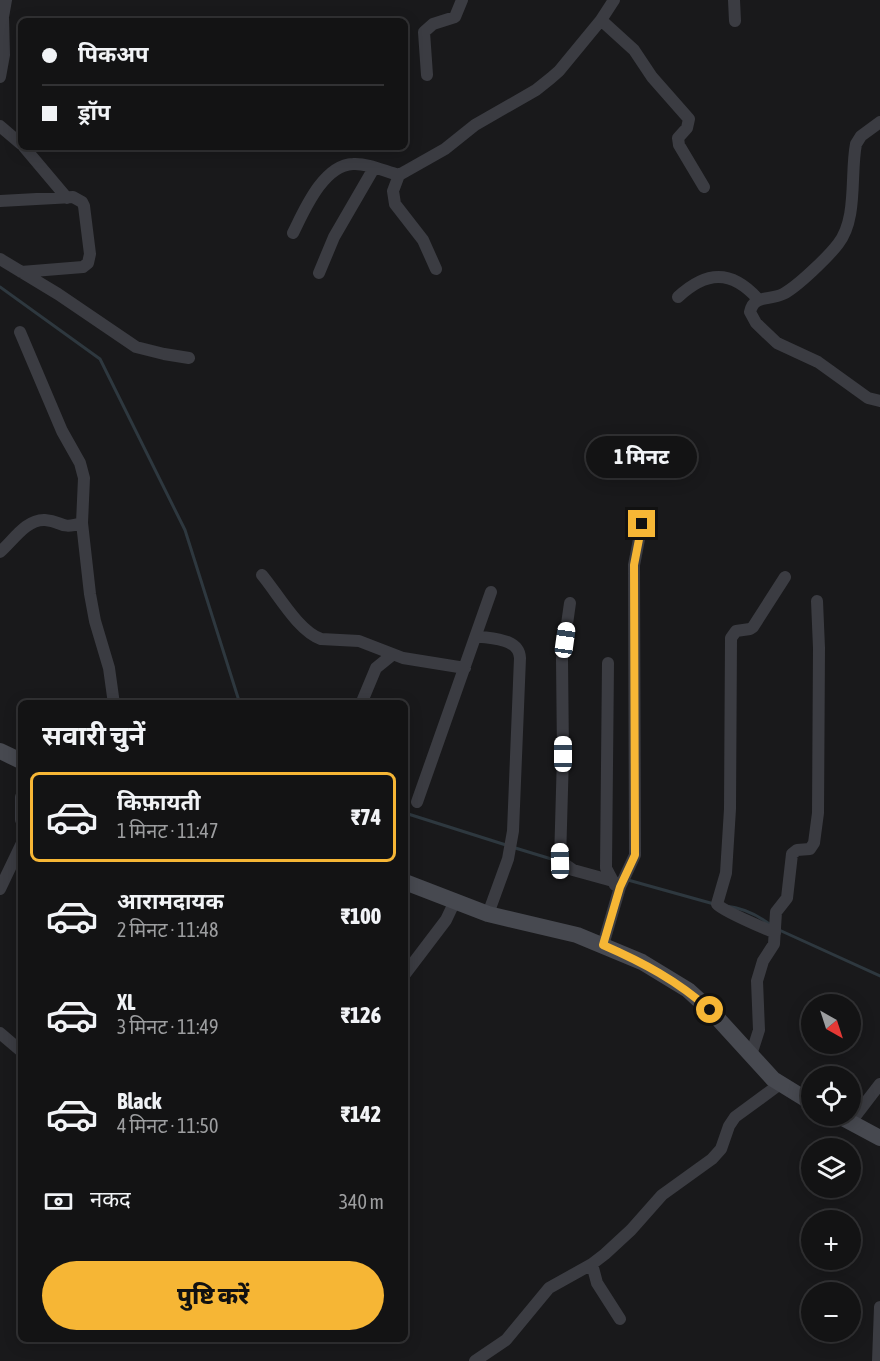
<!DOCTYPE html>
<html lang="hi">
<head>
<meta charset="utf-8">
<style>
	:root { --surface:#131314; --page:#202022; --text:#f1f3f6; --muted:#9d9ea0; --line:#323234; --accent:#f6b635 }
	body { margin:0; font-family:"Asap Condensed","Noto Sans Devanagari",sans-serif; background:var(--page); color:var(--text); height:100vh; display:flex; flex-direction:column; font-size:22px; white-space:nowrap }
	* { box-sizing:border-box; margin:0 }
	p { font-size:20px; color:var(--muted) }
	.icon { flex:none; width:33px; height:33px; fill:none; stroke:currentColor; stroke-width:2; stroke-linecap:round; stroke-linejoin:round }
	.map { position:relative; flex:1; overflow:hidden }
	.side { position:absolute; left:18px; top:700px; width:390px; height:642px; display:flex; flex-direction:column; background:var(--surface); border-radius:9px; box-shadow:0 3px 15px #0003,0 0 0 2px var(--line) }
	.side>* { flex:none }
	.banner { position:absolute; left:18px; top:18px; width:390px; height:132px; border-radius:9px; box-shadow:0 3px 15px #0003,0 0 0 2px var(--line); display:grid; align-content:center; height:132px; padding:0 24px; background:var(--surface) }
	.needle { width:39px; rotate:141deg }
	.buttons { position:absolute; left:801px; top:994px; display:grid; gap:12px }
	.buttons a { display:grid; place-items:center; width:60px; height:60px; border-radius:50%; background:var(--surface); box-shadow:0 3px 15px #0003,0 0 0 2px var(--line); font-size:30px }
	.end { position:absolute; width:27px; height:27px; margin:-14px; border:8px solid #f6b635; background:#111; box-shadow:0 0 0 3px #111 }
	.from { border-radius:50% }
	.bubble { position:absolute; height:42px; border-radius:21px; background:var(--surface); box-shadow:0 3px 15px #0003,0 0 0 2px var(--line); font-size:20px; font-weight:800; line-height:42px; text-align:center }
	.car { position:absolute; width:18px; height:36px; margin:-18px -9px; border-radius:8px; box-shadow:0 0 4px 2px #0007; background:linear-gradient(#fff 24%,#345 0 40%,#fff 0 76%,#345 0 86%,#fff 0) }
	.banner b { display:flex; align-items:center; gap:21px; height:57px; font-size:22px }
	.banner b+b { border-top:2px solid var(--line) }
	.banner i { width:15px; height:15px; background:var(--text) }
	ul { padding:0; list-style:none }
	li { display:flex; align-items:center; gap:18px; height:90px; margin:0 12px 9px; padding:0 12px; border:3px solid transparent; border-radius:9px }
	li div { flex:1 }
	li b { display:block; font-size:22px }
	li em { font-style:normal; font-weight:800 }
	li.selected { border-color:var(--accent) }
	li>.icon { width:54px; height:54px; stroke-width:1.5 }
	h2 { padding:0 24px; font-size:27px; line-height:72px }
	.pay { display:flex; align-items:center; gap:15px; height:66px; padding:0 24px; font-size:22px }
	.pay p { margin-inline-start:auto }
	.cta { display:flex; gap:12px; margin-top:auto; padding:12px 24px }
	.cta a { flex:1; height:69px; border-radius:36px; background:var(--accent); color:#111; font-size:24px; font-weight:800; line-height:69px; text-align:center }
	.map>svg:first-child { display:block }
	.lines { fill:none; stroke-linecap:round; stroke-linejoin:round }
	.stream { stroke:#2e383f; stroke-width:3 }
	.street { stroke:#3b3c42; stroke-width:12 }
	.secondary { stroke:#474950; stroke-width:16 }
	.route { stroke:#f6b635; stroke-width:8 }
</style>
</head>
<body>
<div class="map">
<svg width="880" height="1361" viewBox="0 0 880 1361">
	<rect width="100%" height="100%" fill="#19191b"/>
	<g class="lines">
		<path class="stream" d="M0,287L100,359L185,530L240,704
			M405,813L506,845
			M512,847L558,861
			M628,880L714,904
			M726,906C744,908 758,915 772,926
			M777,929L880,976"/>
		<path class="street" d="M734,0L735,21
			M601,20L634,50L652,77L689,119L687,128L678,138L679,145L704,187
			M427,75L424,32L433,24L455,17L462,0
			M0,77L4,55L3,17L6,0
			M880,122L861,136L856,144C850,174 858,219 838,244C828,257 797,287 783,294C769,301 754,294 750,312L756,323L777,343L818,362L868,398L880,401
			M0,126L21,144
			M24,147L67,198
			M0,201L73,197L82,202L84,206L90,254L88,263L83,267L21,272
			M293,233C304,211 323,165 353,164C368,163 384,171 399,175
			M0,259L58,294L136,347L164,354L189,358
			M436,269L423,240L395,204L393,191L399,175L445,149L475,125L536,90L551,78L559,71L601,20L614,0
			M319,273L334,237L374,168
			M678,297C706,271 731,269 758,299
			M20,332L62,431L80,463L84,478L82,523L90,594L95,621L109,668L114,704
			M0,552C13,541 26,519 45,520C63,521 59,530 82,523
			M262,575C278,594 298,631 321,639L359,641L403,658L465,668
			M570,603L562,659L563,755L560,861L573,870L613,881
			M476,636C492,639 519,638 520,658L513,831L508,859L488,914
			M608,663L606,868L615,885
			M361,704L376,668L392,655
			M21,797V820
			M417,802L491,592
			M0,889L21,845
			M775,933C764,928 722,911 717,904L726,873L730,809L731,638L736,631L750,629L753,627L785,577
			M603,945L620,887L635,855L634,565L642,524
			M405,974L446,920L455,901
			M0,1033L21,1051
			M751,1055L759,1030L757,981L763,961L774,944L776,912L787,898L792,854L797,850L810,849L814,843L818,813L819,648L817,601
			M850,1123L880,1084
			M592,1264L597,1283L620,1319
			M475,1361L506,1340L549,1288L592,1264L605,1254L631,1230L662,1195L712,1159L721,1149L729,1126L735,1117L780,1084
			M878,1361L880,1307"/>
		<path class="secondary" d="M0,751L21,761
			M405,882L488,914L577,935L642,962L688,990L710,1010L773,1079L812,1103
			M839,1116L880,1138"/>
	</g>
	<g class="lines">
		<path class="route" d="M642,524L634,565L635,855L620,887L603,945C642,962 678,981 710,1010"/>
	</g>
</svg>
<div class="buttons">
<a><svg class="needle" viewBox="-14 -14 28 28"><path d="M0-13l5 13h-10z" fill="#e53935"/><path d="M0 13l5-13h-10z" fill="#9d9ea0"/></svg></a>
<a><svg class="icon" aria-label="locate" viewBox="0 0 24 24"><circle cx="12" cy="12" r="6"/><path d="M12 2v4M12 18v4M2 12h4M18 12h4"/></svg></a>
<a><svg class="icon" aria-label="layers" viewBox="0 0 24 24"><path d="M12 4l9 5-9 5-9-5zM3 14l9 5 9-5"/></svg></a>
<a>+</a>
<a>−</a>
</div>
<i class="end from" style="left:710px;top:1010px"></i>
<i class="end" style="left:642px;top:524px"></i>
<div class="bubble" style="left:586px;top:436px;width:111px">1 मिनट</div>
<i class="car" style="left:565px;top:640px;rotate:8deg"></i>
<i class="car" style="left:563px;top:754px;rotate:0deg"></i>
<i class="car" style="left:560px;top:861px;rotate:359deg"></i>
<div class="banner">
<b><i class="from"></i>पिकअप</b>
<b><i></i>ड्रॉप</b>
</div>
<section class="side">
<h2>सवारी चुनें</h2>
<ul>
<li class="selected"><svg class="icon" aria-label="car" viewBox="0 0 24 24"><path d="M5 17H2v-5l4-1 3-4h7l3 4 3 1v5h-3M9 17h6M6 11h13"/><circle cx="7" cy="17" r="2"/><circle cx="17" cy="17" r="2"/></svg><div><b>किफ़ायती</b><p>1 मिनट · 11:47</p></div><em>₹74</em></li>
<li><svg class="icon" aria-label="car" viewBox="0 0 24 24"><path d="M5 17H2v-5l4-1 3-4h7l3 4 3 1v5h-3M9 17h6M6 11h13"/><circle cx="7" cy="17" r="2"/><circle cx="17" cy="17" r="2"/></svg><div><b>आरामदायक</b><p>2 मिनट · 11:48</p></div><em>₹100</em></li>
<li><svg class="icon" aria-label="car" viewBox="0 0 24 24"><path d="M5 17H2v-5l4-1 3-4h7l3 4 3 1v5h-3M9 17h6M6 11h13"/><circle cx="7" cy="17" r="2"/><circle cx="17" cy="17" r="2"/></svg><div><b>XL</b><p>3 मिनट · 11:49</p></div><em>₹126</em></li>
<li><svg class="icon" aria-label="car" viewBox="0 0 24 24"><path d="M5 17H2v-5l4-1 3-4h7l3 4 3 1v5h-3M9 17h6M6 11h13"/><circle cx="7" cy="17" r="2"/><circle cx="17" cy="17" r="2"/></svg><div><b>Black</b><p>4 मिनट · 11:50</p></div><em>₹142</em></li>
</ul>
<div class="pay"><svg class="icon" aria-label="cash" viewBox="0 0 24 24"><path d="M3 7h18v10H3z"/><circle cx="12" cy="12" r="2"/></svg>नकद<p>340 m</p></div>
<div class="cta"><a>पुष्टि करें</a></div>
</section>
</div>
</body>
</html>
